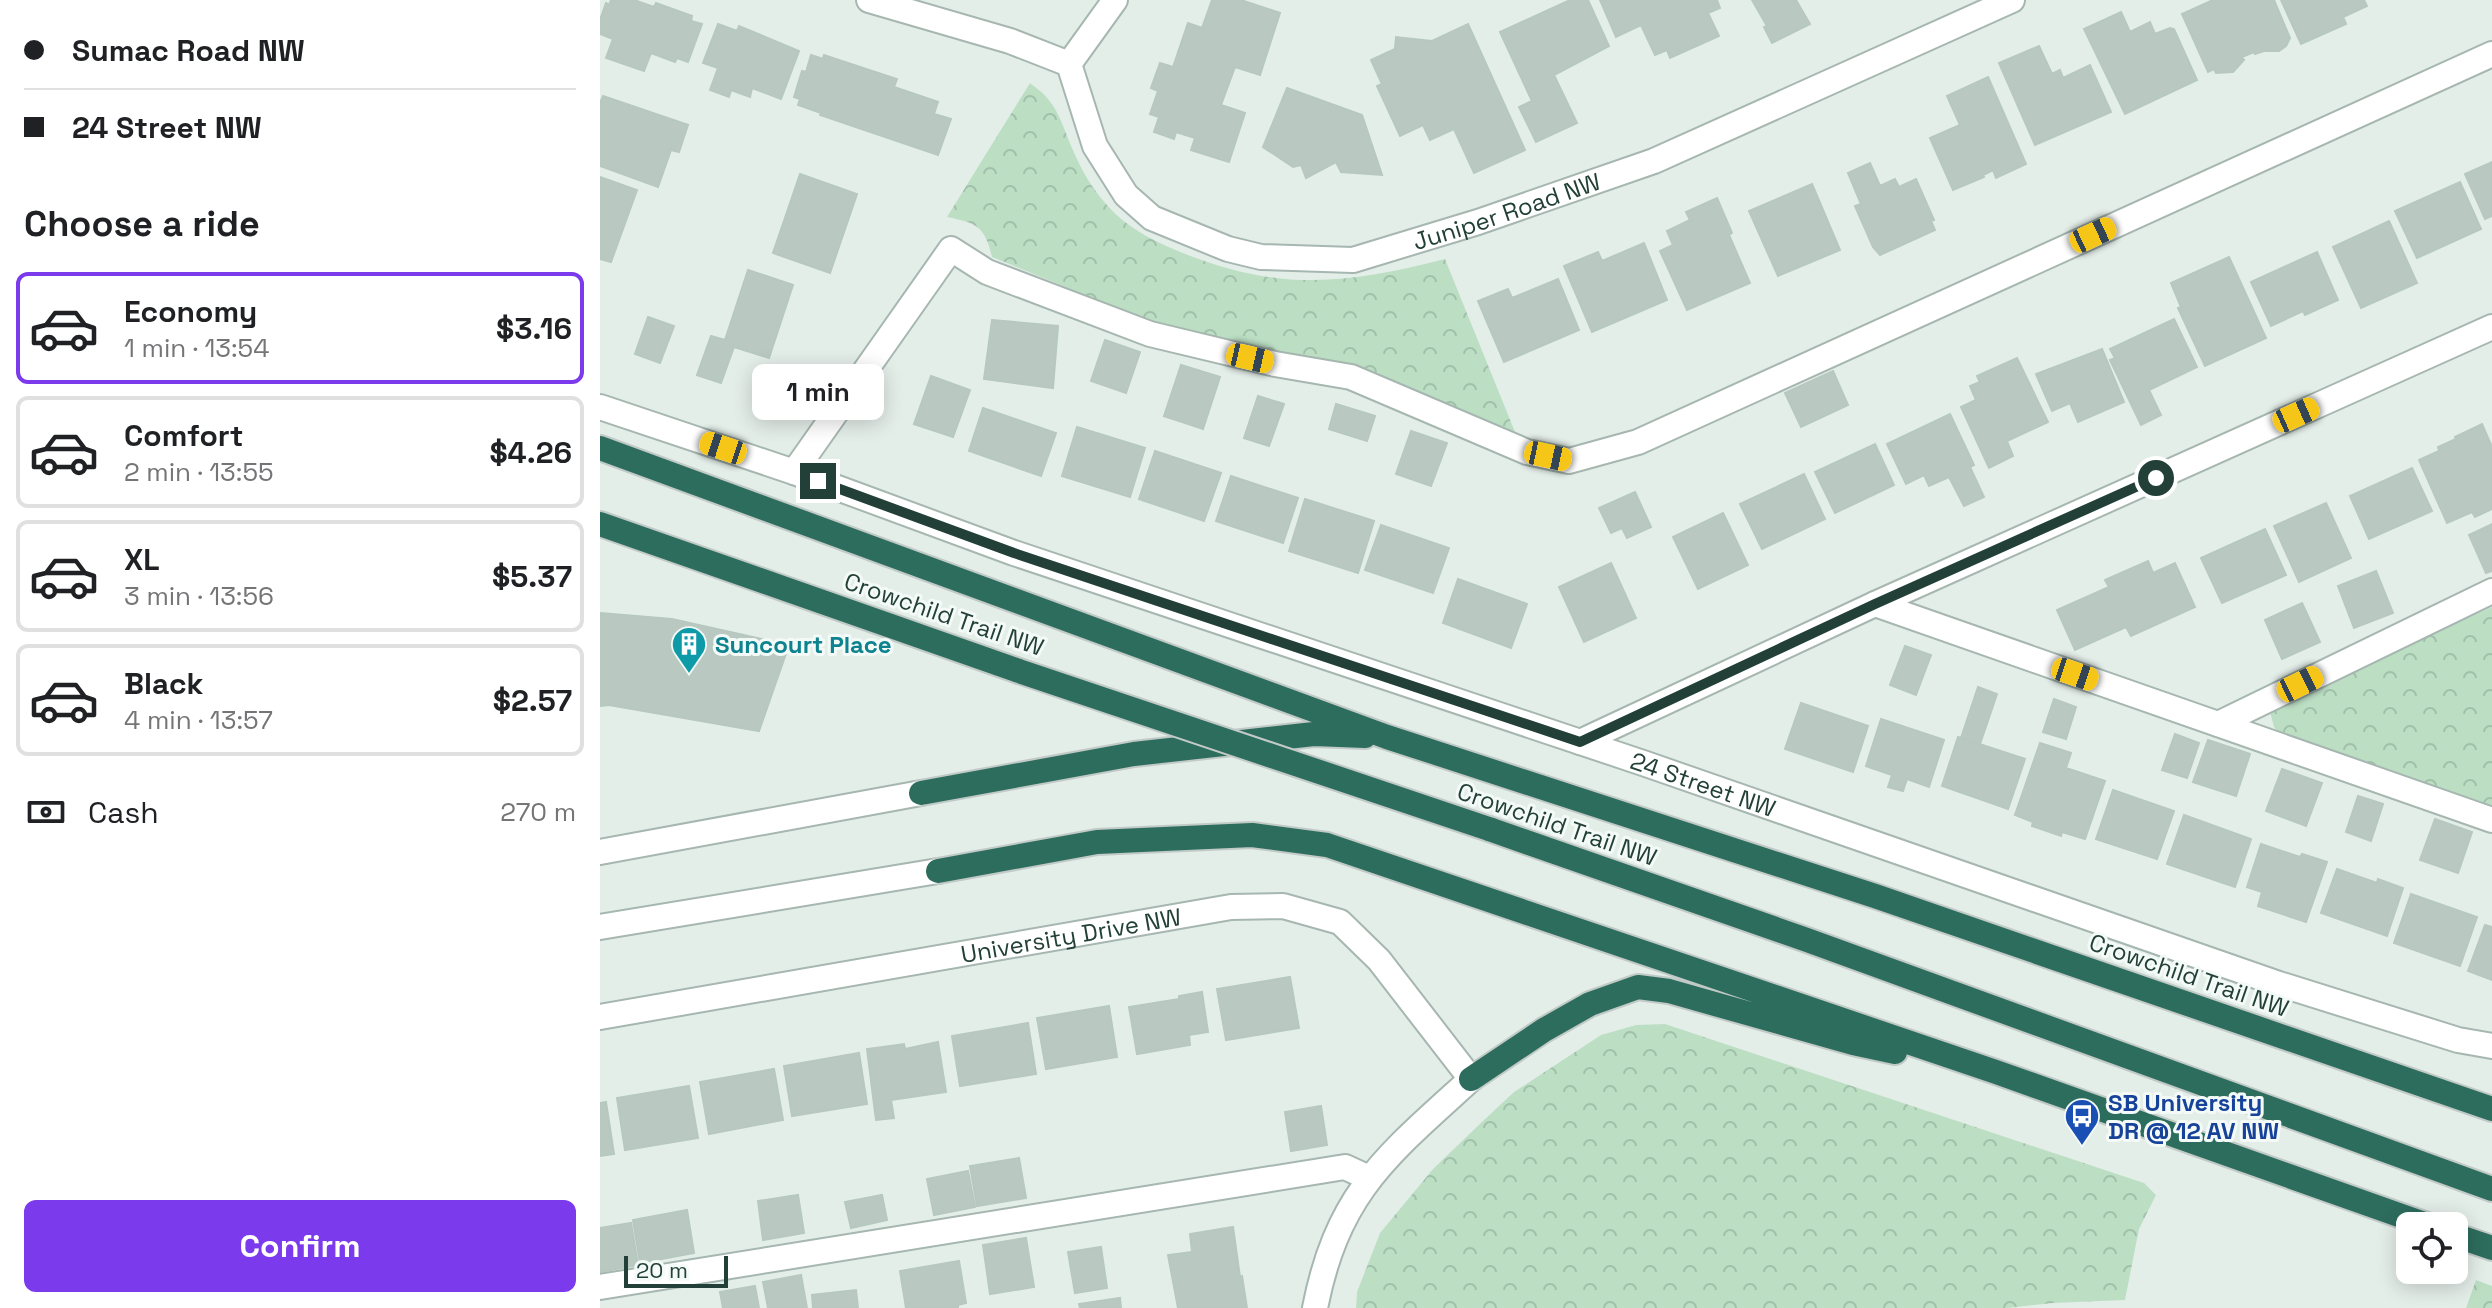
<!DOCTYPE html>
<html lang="en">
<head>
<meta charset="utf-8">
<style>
	:root { --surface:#fff; --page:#f2f2f2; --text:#202124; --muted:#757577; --line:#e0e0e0; --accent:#7c3aed }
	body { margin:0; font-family:"Space Grotesk",sans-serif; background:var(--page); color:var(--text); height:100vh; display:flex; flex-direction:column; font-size:30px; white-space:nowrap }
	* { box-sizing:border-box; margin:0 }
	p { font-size:26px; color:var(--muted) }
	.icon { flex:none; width:44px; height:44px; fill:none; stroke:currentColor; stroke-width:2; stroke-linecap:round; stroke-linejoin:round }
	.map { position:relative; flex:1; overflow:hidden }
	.side { display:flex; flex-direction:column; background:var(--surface); width:600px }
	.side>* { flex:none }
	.banner { display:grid; align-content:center; height:176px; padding:0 24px; background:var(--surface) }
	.fabs { position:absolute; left:1796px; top:1212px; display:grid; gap:16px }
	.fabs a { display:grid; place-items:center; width:72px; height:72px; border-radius:12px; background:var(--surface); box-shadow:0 4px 20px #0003; font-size:40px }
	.scale { position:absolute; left:24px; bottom:20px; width:104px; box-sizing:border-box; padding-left:8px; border:4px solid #224037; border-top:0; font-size:22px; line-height:28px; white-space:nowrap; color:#224037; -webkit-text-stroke:6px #f4faf7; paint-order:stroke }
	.end { position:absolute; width:36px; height:36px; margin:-18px; border:10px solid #224037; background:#fff; box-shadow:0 0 0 4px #fff }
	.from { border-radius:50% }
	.bubble { position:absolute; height:56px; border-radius:12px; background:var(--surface); box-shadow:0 4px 20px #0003; font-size:26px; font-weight:700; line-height:56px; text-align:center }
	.car { position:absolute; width:24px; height:48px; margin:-24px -12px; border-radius:10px; box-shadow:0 0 6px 2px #0007; background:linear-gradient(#f5c518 24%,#345 0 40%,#f5c518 0 76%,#345 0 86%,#f5c518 0) }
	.banner b { display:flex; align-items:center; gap:28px; height:76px; font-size:30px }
	.banner b+b { border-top:2px solid var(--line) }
	.banner i { width:20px; height:20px; background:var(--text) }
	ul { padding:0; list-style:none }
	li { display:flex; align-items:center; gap:24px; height:112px; margin:0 16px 12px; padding:0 8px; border:4px solid var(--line); border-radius:12px }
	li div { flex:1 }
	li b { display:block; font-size:30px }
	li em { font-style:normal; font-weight:700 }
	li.on { border-color:var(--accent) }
	li>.icon { width:72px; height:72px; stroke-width:1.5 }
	h2 { padding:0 24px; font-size:36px; line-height:96px }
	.pay { display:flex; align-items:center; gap:20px; height:88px; padding:0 24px; font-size:30px }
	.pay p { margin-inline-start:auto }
	.action { display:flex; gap:16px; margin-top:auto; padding:16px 24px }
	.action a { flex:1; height:92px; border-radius:12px; background:var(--accent); color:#fff; font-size:32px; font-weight:700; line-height:92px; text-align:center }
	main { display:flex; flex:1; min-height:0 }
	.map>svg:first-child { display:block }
	.park { fill:url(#park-crowns) }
	.building { fill:#b9c9c2; stroke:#b6c8bf; stroke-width:2 }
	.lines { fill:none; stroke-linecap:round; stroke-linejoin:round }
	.minor-casing { stroke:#a6b6b0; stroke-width:28 }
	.highway-casing { stroke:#c1cac7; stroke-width:28 }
	.minor { stroke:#fff; stroke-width:24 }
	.highway { stroke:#2d6d5d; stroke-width:24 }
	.highway-bridge-casing { stroke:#c1cac7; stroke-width:28; stroke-linecap:butt }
	.highway-bridge { stroke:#2d6d5d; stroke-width:24 }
	.route { stroke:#224037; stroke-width:10 }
	.labels { text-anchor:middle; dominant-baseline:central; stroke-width:6; stroke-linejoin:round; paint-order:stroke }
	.street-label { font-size:24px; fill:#224037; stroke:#f4faf7 }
	.culture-label { font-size:24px; font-weight:bold; fill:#0d838f; stroke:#f4faf7; text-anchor:start }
	.transit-label { font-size:24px; font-weight:bold; fill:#164399; stroke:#f4faf7; text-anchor:start }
</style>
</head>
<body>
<main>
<section class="side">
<div class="banner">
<b><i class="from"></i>Sumac Road NW</b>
<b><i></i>24 Street NW</b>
</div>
<h2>Choose a ride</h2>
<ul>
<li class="on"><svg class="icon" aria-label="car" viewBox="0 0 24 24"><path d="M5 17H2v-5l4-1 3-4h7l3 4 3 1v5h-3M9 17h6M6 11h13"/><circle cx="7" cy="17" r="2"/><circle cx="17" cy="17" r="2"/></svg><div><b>Economy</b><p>1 min · 13:54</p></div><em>$3.16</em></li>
<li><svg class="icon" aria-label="car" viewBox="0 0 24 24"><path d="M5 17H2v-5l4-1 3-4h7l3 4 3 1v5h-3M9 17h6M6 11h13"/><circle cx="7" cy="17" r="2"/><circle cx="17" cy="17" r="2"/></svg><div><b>Comfort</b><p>2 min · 13:55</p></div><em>$4.26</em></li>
<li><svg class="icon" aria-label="car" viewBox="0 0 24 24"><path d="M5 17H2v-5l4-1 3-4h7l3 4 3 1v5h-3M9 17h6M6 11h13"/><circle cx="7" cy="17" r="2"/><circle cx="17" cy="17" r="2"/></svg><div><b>XL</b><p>3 min · 13:56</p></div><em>$5.37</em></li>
<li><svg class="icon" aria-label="car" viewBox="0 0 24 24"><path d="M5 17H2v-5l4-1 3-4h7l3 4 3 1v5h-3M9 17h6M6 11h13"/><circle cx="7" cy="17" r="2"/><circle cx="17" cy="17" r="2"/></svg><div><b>Black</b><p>4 min · 13:57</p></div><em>$2.57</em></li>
</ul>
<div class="pay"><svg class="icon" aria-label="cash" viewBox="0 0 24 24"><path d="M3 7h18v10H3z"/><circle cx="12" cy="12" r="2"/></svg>Cash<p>270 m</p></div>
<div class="action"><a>Confirm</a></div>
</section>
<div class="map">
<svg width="1892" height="1308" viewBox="0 0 1892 1308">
	<defs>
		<pattern id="park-crowns" width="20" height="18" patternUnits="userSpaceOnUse" patternTransform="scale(2)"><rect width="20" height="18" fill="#bcdfc4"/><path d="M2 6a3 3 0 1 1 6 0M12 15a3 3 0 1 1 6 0" fill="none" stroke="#a1c0a9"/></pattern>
	</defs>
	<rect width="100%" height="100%" fill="#e4eee9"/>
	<path class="park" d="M430,83C436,88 444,93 448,99C460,113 465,132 472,148C481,169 492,189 507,205C528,229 554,241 583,253C680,292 747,284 845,259L915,432L857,411L752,364L704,357L554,323L392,257C385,226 376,223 347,217Z
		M1892,607V808L1681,737L1674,727L1670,712L1694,697Z
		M1065,1024L1544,1183L1556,1195L1539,1229L1525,1300L1453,1303L1408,1308H756L757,1292L780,1233L833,1169L883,1121L914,1092L1001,1035L1036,1025Z
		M1876,1280L1892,1286V1308H1866Z"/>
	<path class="building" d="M11,0H34L54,7L56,3L92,16L91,21L102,24L88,62L77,58L75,62L51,53L44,71L6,58L13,39L0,34V20L6,3L9,5Z
		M612,0H641L680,13L660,75L635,67L621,105L645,113L629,162L591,150L595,138L576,132L574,139L554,132L559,117L550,114L558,91L551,88L560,63L573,67L588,23L602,28Z
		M970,0H988L1009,46L954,75L977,123L936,142L919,107L932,101L900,32Z
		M1000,0H1117L1120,8L1108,13L1119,36L1070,58L1067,50L1055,55L1041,25L1016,37Z
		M1152,0H1196L1210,24L1172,43L1164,27L1167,26Z
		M1613,0H1674L1690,38L1686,46L1679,51H1664L1655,54L1654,52L1642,57L1644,60L1633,72L1616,73L1614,69L1608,72L1582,14Z
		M1681,0H1764L1767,6L1743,17L1746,24L1701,44Z
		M1521,12L1530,32L1550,22L1555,34L1570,28L1574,29L1597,80L1525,114L1484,29Z
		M118,24L137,31L139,26L199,51L181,99L152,88L150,97L131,90L129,97L110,90L118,68L103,63Z
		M868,24L925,150L874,173L854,129L830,140L823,125L800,136L777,86L782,84L771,60L795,49L796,37L832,41Z
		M1439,46L1452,74L1460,70L1463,78L1490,65L1511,112L1435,145L1399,63Z
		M211,55L223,59L224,55L297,79L294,87L338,102L334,114L351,119L338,155L220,115L221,113L198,105L200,99L194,97L202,71L206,72Z
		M1388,77L1426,164L1396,178L1393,170L1383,175L1384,177L1353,190L1330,138L1360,125L1347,96Z
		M687,88L762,115L782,175L741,172L736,162L706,178L701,165L693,167L663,147Z
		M3,96L88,125L79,152L71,150L58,187L0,166V103Z
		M1892,162V216L1885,219L1865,174Z
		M1270,163L1280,186L1295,179L1299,187L1316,179L1334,220L1331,221L1335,230L1280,255L1273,247L1255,206L1261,204L1248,173Z
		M200,174L257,194L230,273L173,253Z
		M0,177L37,190L11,262L0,259Z
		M1860,182L1881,229L1817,258L1795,211Z
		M1212,184L1240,250L1178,276L1149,211Z
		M1117,198L1132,233L1129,235L1150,283L1087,310L1060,251L1073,245L1067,231L1090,220L1086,212Z
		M1789,221L1817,283L1761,308L1733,247Z
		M1044,243L1067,300L992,332L964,266L998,252L1002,261Z
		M1717,252L1738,300L1705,315L1703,311L1671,326L1651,282Z
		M1629,257L1666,338L1605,366L1578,308L1581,307L1571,283Z
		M148,270L193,285L169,358L134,347L121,383L97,375L111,336L125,340Z
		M958,279L979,330L904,362L878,301L908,289L912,298Z
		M48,317L74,326L60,363L35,354Z
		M1574,319L1597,367L1549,390L1561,415L1541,425L1510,360L1515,358L1510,349Z
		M392,320L458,326L453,388L384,379Z
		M505,340L540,352L526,393L491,381Z
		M1502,349L1524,402L1478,422L1470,403L1452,411L1436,374Z
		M1417,358L1448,422L1407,441L1413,456L1389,468L1361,407L1376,400L1370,386L1380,382L1377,376Z
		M581,365L620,377L603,429L564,416Z
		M1233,371L1248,405L1201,427L1185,393Z
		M331,376L370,390L353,437L314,424Z
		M658,396L684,404L669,446L644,438Z
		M736,404L775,416L767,441L729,429Z
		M383,408L456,433L441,476L369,451Z
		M1350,414L1374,465L1370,467L1384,497L1364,506L1349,477L1329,486L1324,475L1306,484L1287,444Z
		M1882,424L1892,447V509L1875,517L1872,512L1847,523L1819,460L1839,451L1838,447L1856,439L1855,437Z
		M477,427L545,448L530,497L462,476Z
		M811,431L847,443L831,486L796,474Z
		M1275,444L1294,485L1235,513L1215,472Z
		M555,451L621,473L604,521L539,499Z
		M1812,468L1832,511L1769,539L1750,496Z
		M1204,474L1225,519L1162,549L1140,504Z
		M631,476L698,498L683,543L616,521Z
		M1035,492L1051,527L1027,538L1022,528L1011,533L999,508Z
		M705,499L774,521L758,573L689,551Z
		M1726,503L1751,558L1699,582L1674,526Z
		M1123,513L1148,565L1098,589L1073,537Z
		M1892,524V571L1886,573L1869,535Z
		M781,525L849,548L833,593L765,570Z
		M1665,529L1686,575L1622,603L1601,558Z
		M1548,561L1553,573L1575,563L1595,607L1531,636L1526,627L1475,650L1457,610L1509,587L1505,580Z
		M1011,563L1036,618L984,642L959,587Z
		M1776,571L1793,613L1754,628L1738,586Z
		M858,579L927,604L911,648L843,623Z
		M1702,603L1720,642L1682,659L1665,620Z
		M0,613L72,619L189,645L159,731L9,705L0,706Z
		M1305,646L1331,655L1316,695L1290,685Z
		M1378,687L1397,694L1380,744L1361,738Z
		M1454,699L1476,707L1466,739L1443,732Z
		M1201,703L1268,726L1253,772L1185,749Z
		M1281,719L1344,740L1329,787L1307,779L1303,791L1288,787L1292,775L1266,766Z
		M1575,734L1599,743L1587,778L1562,770Z
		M1358,737L1425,759L1408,809L1342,786Z
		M1608,740L1650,754L1636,796L1593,782Z
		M1440,743L1471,753L1466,768L1505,781L1485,839L1462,832L1461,836L1432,826L1433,822L1415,815Z
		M1682,769L1722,783L1706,826L1666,811Z
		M1513,790L1574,811L1557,859L1496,839Z
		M1758,796L1783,804L1771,841L1746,832Z
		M1584,815L1651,839L1635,887L1567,864Z
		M1835,819L1872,832L1858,873L1820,860Z
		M1661,844L1700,857L1702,854L1727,862L1706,922L1658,906L1662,892L1647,887Z
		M1737,869L1777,883L1778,879L1803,888L1787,936L1721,913Z
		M1811,894L1877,917L1860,966L1794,943Z
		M1885,925L1892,927V980L1868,971Z
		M690,977L699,1028L626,1040L617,989Z
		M602,992L608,1032L589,1035L590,1045L537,1054L529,1007L579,999V996Z
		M509,1006L517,1057L446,1069L437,1018Z
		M428,1023L436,1074L360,1086L352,1036Z
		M338,1042L346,1092L291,1100L294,1118L276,1120L267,1049L304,1044L305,1049Z
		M259,1053L267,1104L192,1116L184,1066Z
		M174,1069L183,1120L109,1134L100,1082Z
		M89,1086L98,1138L25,1150L17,1098Z
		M6,1102L14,1154L0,1156V1103Z
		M721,1106L727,1145L691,1151L685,1112Z
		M419,1158L426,1198L377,1206L370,1166Z
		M368,1171L375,1207L334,1215L327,1179Z
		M198,1195L204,1233L163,1240L158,1201Z
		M282,1195L287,1220L251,1228L245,1202Z
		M87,1210L94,1253L40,1263L33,1220Z
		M31,1223L38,1265L0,1272V1228Z
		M633,1227L640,1277L642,1276L647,1308H578L568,1255L592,1252L590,1234Z
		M426,1238L434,1287L390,1294L383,1245Z
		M501,1247L507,1288L475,1293L468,1252Z
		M359,1261L366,1303L358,1305V1308H306L300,1271Z
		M201,1275L207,1308H168L163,1282Z
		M155,1286L159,1308H123L120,1292Z
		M256,1290L258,1308H213L212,1295Z
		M520,1298L521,1308H480L479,1304Z"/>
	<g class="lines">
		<g class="minor-casing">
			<g id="minor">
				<path d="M269,0L410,41L469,64"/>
				<path id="s1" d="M469,64L495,146L526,195L552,218L628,249L661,257L753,260L878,222L1054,161L1412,0"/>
				<path d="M469,64L515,0"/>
				<path id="s2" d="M0,407L194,472L414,553L1046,764L1679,984L1858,1040L1892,1046"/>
				<path d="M194,472L351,249L387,272L550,334L675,364L751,377L927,452L969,461L1038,442L1892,54"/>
				<path d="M1275,604L1892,820"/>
				<path d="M1618,724L1892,591"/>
				<path d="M980,742L1275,604L1892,327"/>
				<path d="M0,852L321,793"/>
				<path d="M0,927L338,871"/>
				<path id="s3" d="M0,1017L631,907L683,906L740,922L779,960L871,1079C788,1155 738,1191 715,1308"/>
				<path d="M0,1287L745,1167L769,1178"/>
			</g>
		</g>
		<g class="highway-casing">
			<path id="highway" d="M0,448L787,737L1275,896L1892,1109
				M0,524L419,671
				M321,793L534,754L714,734L765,736
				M889,829L1207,940L1892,1189
				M338,871L497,842L652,835L727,845L1396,1072L1830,1226
				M871,1079L944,1030L990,1004L1038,987L1069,991L1253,1043L1295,1052
				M1854,1235L1892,1248"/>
		</g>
		<use href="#minor" class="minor"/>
		<use href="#highway" class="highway"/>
		<g class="highway-bridge-casing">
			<path id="highway-bridge" d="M419,671L889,829"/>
		</g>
		<use href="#highway-bridge" class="highway-bridge"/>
	</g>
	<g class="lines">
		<path class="route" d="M218,481L414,553L980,742L1275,604L1556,478"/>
	</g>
	<defs>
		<g id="building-pin" transform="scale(1.8)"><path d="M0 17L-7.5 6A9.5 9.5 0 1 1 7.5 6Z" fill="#0f9aa8" stroke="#f4faf7"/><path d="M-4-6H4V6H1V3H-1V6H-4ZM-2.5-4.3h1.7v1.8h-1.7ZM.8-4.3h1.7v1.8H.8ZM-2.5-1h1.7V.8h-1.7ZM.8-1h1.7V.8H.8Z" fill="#fff"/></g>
		<g id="bus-pin" transform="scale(1.8)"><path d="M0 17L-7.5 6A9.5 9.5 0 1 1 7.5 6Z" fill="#1a4fb4" stroke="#f4faf7"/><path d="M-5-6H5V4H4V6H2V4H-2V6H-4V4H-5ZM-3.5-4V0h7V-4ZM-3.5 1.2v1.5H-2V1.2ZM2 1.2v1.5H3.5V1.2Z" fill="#fff"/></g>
	</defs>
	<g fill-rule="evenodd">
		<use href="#building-pin" x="89" y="644"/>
		<use href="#bus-pin" x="1482" y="1116"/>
	</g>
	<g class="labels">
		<g class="street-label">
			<text stroke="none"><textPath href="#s1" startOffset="548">Juniper Road NW</textPath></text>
			<text transform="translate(344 614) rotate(19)">Crowchild Trail NW</text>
			<text stroke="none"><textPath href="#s2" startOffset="1166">24 Street NW</textPath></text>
			<text transform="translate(957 824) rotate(19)">Crowchild Trail NW</text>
			<text stroke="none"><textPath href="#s3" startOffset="478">University Drive NW</textPath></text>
			<text transform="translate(1589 975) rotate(19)">Crowchild Trail NW</text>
		</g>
		<g class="culture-label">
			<text x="115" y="644">Suncourt Place</text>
		</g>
		<g class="transit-label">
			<text x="1508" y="1102">SB University<tspan x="1508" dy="28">DR @ 12 AV NW</tspan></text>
		</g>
	</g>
</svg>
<div class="fabs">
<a><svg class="icon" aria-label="locate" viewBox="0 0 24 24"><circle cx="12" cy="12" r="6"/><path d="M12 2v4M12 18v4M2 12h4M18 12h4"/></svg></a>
</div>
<div class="scale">20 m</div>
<i class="end from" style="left:1556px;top:478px"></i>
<i class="end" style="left:218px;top:481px"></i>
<div class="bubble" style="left:152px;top:364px;width:132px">1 min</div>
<i class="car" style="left:1493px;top:235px;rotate:65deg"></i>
<i class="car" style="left:650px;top:358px;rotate:103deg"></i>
<i class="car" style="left:1696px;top:415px;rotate:66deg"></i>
<i class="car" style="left:123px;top:448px;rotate:288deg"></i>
<i class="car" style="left:948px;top:456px;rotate:102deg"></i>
<i class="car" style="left:1475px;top:674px;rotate:109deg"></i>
<i class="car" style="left:1700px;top:684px;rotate:64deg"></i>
</div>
</main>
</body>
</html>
